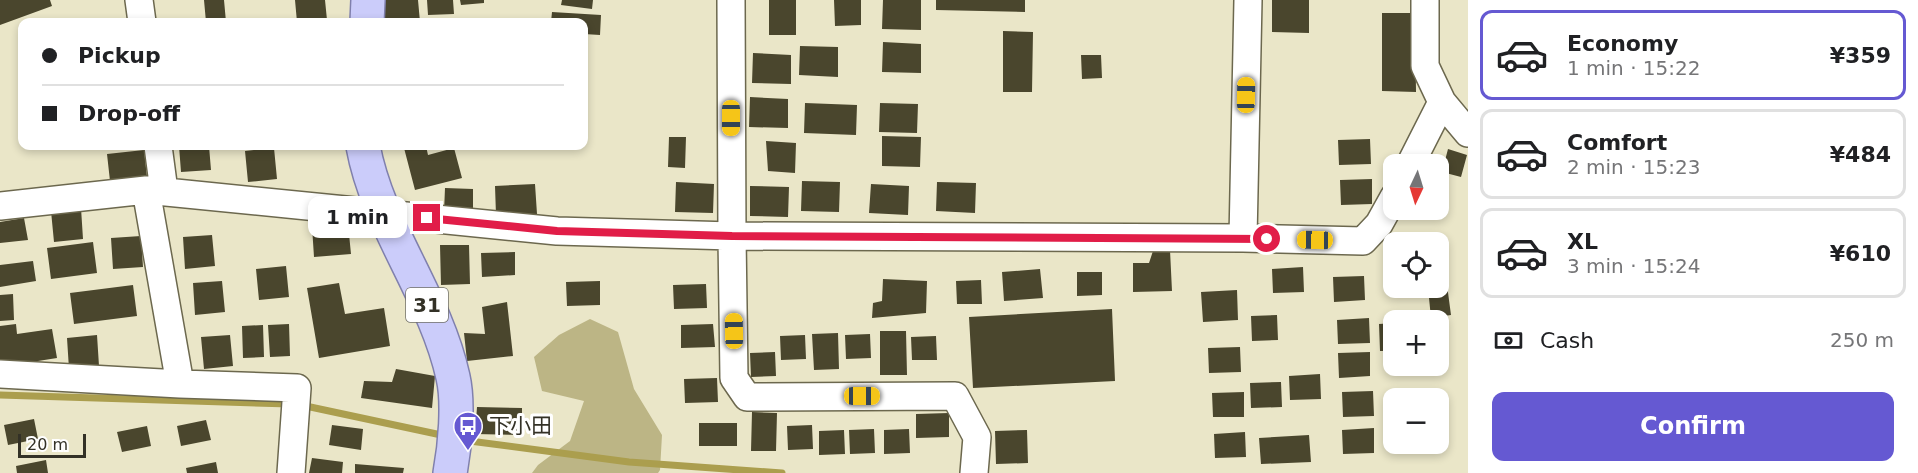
<!DOCTYPE html>
<html lang="en">
<head>
<meta charset="utf-8">
<style>
	:root { --surface:#fff; --page:#f2f2f2; --text:#202124; --muted:#757577; --line:#e0e0e0; --accent:#6559d2 }
	body { margin:0; font-family:"DejaVu Sans","Noto Sans JP",sans-serif; background:var(--page); color:var(--text); height:100vh; display:flex; flex-direction:column; font-size:22px; white-space:nowrap }
	* { box-sizing:border-box; margin:0 }
	p { font-size:20px; color:var(--muted) }
	.icon { flex:none; width:33px; height:33px; fill:none; stroke:currentColor; stroke-width:2; stroke-linecap:round; stroke-linejoin:round }
	.map { position:relative; flex:1; overflow:hidden }
	.details { display:flex; flex-direction:column; background:var(--surface); width:450px }
	.details>* { flex:none }
	.guide { position:absolute; left:18px; top:18px; width:570px; height:132px; border-radius:12px; box-shadow:0 3px 9px #0003; display:grid; align-content:center; height:132px; padding:0 24px; background:var(--surface) }
	.needle { width:39px; rotate:184deg }
	.buttons { position:absolute; left:1383px; top:154px; display:grid; gap:12px }
	.buttons a { display:grid; place-items:center; width:66px; height:66px; border-radius:12px; background:var(--surface); box-shadow:0 3px 9px #0003; font-size:30px }
	.scale { position:absolute; left:18px; bottom:15px; width:68px; box-sizing:border-box; padding-left:6px; border:3px solid #333126; border-top:0; font-size:16px; line-height:21px; white-space:nowrap; color:#333126; -webkit-text-stroke:4px #fff; paint-order:stroke }
	.end { position:absolute; width:27px; height:27px; margin:-14px; border:8px solid #e11d48; background:#fff; box-shadow:0 0 0 3px #fff }
	.from { border-radius:50% }
	.bubble { position:absolute; height:42px; border-radius:12px; background:var(--surface); box-shadow:0 3px 9px #0003; font-size:20px; font-weight:700; line-height:42px; text-align:center }
	.car { position:absolute; width:18px; height:36px; margin:-18px -9px; border-radius:8px; box-shadow:0 0 4px 2px #0007; background:linear-gradient(#f5c518 24%,#345 0 40%,#f5c518 0 76%,#345 0 86%,#f5c518 0) }
	.guide b { display:flex; align-items:center; gap:21px; height:57px; font-size:22px }
	.guide b+b { border-top:2px solid var(--line) }
	.guide i { width:15px; height:15px; background:var(--text) }
	ul { padding:10px 0 0; list-style:none }
	li { display:flex; align-items:center; gap:18px; height:90px; margin:0 12px 9px; padding:0 12px; border:3px solid var(--line); border-radius:12px }
	li div { flex:1 }
	li b { display:block; font-size:22px }
	li em { font-style:normal; font-weight:700 }
	li.current { border-color:var(--accent) }
	li>.icon { width:54px; height:54px; stroke-width:1.5 }
	.pay { display:flex; align-items:center; gap:15px; height:66px; padding:0 24px; font-size:22px }
	.pay p { margin-inline-start:auto }
	.cta { display:flex; gap:12px; margin-top:auto; padding:12px 24px }
	.cta a { flex:1; height:69px; border-radius:12px; background:var(--accent); color:#fff; font-size:24px; font-weight:700; line-height:69px; text-align:center }
	main { display:flex; flex:1; min-height:0 }
	.map>svg:first-child { display:block }
	.green { fill:#bcb585 }
	.lines { fill:none; stroke-linecap:round; stroke-linejoin:round }
	.stream { stroke:#ab9e4e; stroke-width:7 }
	.building { fill:#4a462d }
	.street-casing { stroke:#6c684e; stroke-width:30 }
	.primary-casing { stroke:#8080ad; stroke-width:36 }
	.street { stroke:#fff; stroke-width:27 }
	.primary { stroke:#cbccfa; stroke-width:33 }
	.route { stroke:#e11d48; stroke-width:8 }
	.labels { text-anchor:middle; dominant-baseline:central; stroke-width:6; stroke-linejoin:round; paint-order:stroke }
	.shield { fill:#fff; stroke:#706f67; stroke-width:1.5 }
	.shield-label { font-size:20px; font-weight:bold; fill:#333126 }
	.poi-label { font-size:21px; fill:#333126; stroke:#fff; text-anchor:start }
</style>
</head>
<body>
<main>
<div class="map">
<svg width="1468" height="473" viewBox="0 0 1468 473">
	<rect width="100%" height="100%" fill="#eae6c8"/>
	<path class="green" d="M590,319L618,332L634,389L662,435L660,470L658,473H532L538,465L570,441L584,401L542,391L534,357L559,335Z"/>
	<g class="lines">
		<path class="stream" d="M0,395L290,404
			M301,405L446,436
			M462,440L629,462L782,473"/>
	</g>
	<path class="building" d="M0,0H50L52,6L0,25Z
		M204,0H224L226,22H206Z
		M295,0H325L327,20L297,22Z
		M383,0H418L420,22H380Z
		M427,0H453L454,14L428,15Z
		M460,0H484V3L461,5Z
		M562,0H593L592,9L561,5Z
		M769,0H796V35H769Z
		M834,0H861V25L835,26Z
		M883,0H921V30L882,29Z
		M936,0H1025V12L936,10Z
		M1272,0H1309V33L1272,32Z
		M552,12L601,15L600,35L584,34V22H551Z
		M1382,13H1415L1416,92L1382,91Z
		M1003,31L1033,32L1032,92H1003Z
		M883,42L921,44V73L882,72Z
		M800,46L838,47V77L799,75Z
		M753,53L791,55V84L752,83Z
		M1081,55H1101L1102,78L1082,79Z
		M750,97L788,99V128L749,127Z
		M805,103L857,105L856,135L804,133Z
		M880,103L918,104L917,133L879,132Z
		M882,136L921,137L920,167L882,166Z
		M669,137H686L685,168L668,167Z
		M1370,139L1371,164L1339,165L1338,140Z
		M766,141L796,143L795,173L768,171Z
		M179,146H209L211,170L181,172Z
		M413,146H426L428,155L454,148L462,178L415,190L404,148Z
		M274,148L277,179L248,182L245,151Z
		M1448,149L1467,155L1461,177L1442,172Z
		M144,150L147,177L110,181L107,154Z
		M1372,179V204L1341,205L1340,180Z
		M802,181L840,182L839,212L801,211Z
		M676,182L714,184L713,213L675,212Z
		M937,182L976,183L975,213L936,211Z
		M535,184L537,214L496,215L495,186Z
		M871,184L909,186L908,215L869,213Z
		M750,186L789,187L788,217L750,216Z
		M445,188L473,189V213L444,212Z
		M81,208L83,239L54,242L51,211Z
		M24,218L28,240L0,243V222Z
		M348,224L351,254L314,257L312,226Z
		M212,235L215,266L185,269L183,237Z
		M141,236L143,267L113,269L111,238Z
		M93,242L97,273L51,279L47,248Z
		M440,245H469L470,284L441,285Z
		M1170,250L1172,291L1133,292V263H1149L1153,251Z
		M515,252V275L482,277L481,253Z
		M33,261L36,281L0,287V265Z
		M286,266L289,297L259,300L256,269Z
		M1303,267L1304,292L1273,293L1272,269Z
		M1040,269L1043,298L1004,301L1002,272Z
		M1077,272H1102V295L1077,296Z
		M1364,276L1365,300L1334,302L1333,277Z
		M883,279L927,281L926,313L872,318L873,303L882,301Z
		M981,280L982,304H957L956,281Z
		M222,281L225,312L195,315L193,283Z
		M600,281V305L567,306L566,282Z
		M339,283L345,314L384,308L390,346L319,358L307,288Z
		M706,284L707,308L674,309L673,285Z
		M133,285L137,316L74,324L70,293Z
		M1438,285H1447L1451,315L1431,318L1428,288H1438Z
		M1237,290L1238,320L1203,322L1201,292Z
		M13,294L14,320L0,321V295Z
		M507,302L513,356L467,361L464,333L485,334L482,307Z
		M1112,309L1115,381L973,388L969,317Z
		M1277,315L1278,340L1252,341L1251,316Z
		M1369,318L1370,343L1338,344L1337,320Z
		M1394,323V351H1380L1379,324Z
		M16,324L17,334L52,329L57,358L0,367V326Z
		M289,324L290,356L270,357L268,325Z
		M713,324L715,347L681,348V325Z
		M263,325L264,357L243,358L242,326Z
		M880,331H906L907,375H880Z
		M838,333L839,369L814,370L812,334Z
		M870,334L871,358L846,359L845,335Z
		M97,335L99,366L69,369L67,338Z
		M230,335L233,366L204,369L201,337Z
		M805,335L806,359L781,360L780,336Z
		M936,336L937,360H912L911,337Z
		M1240,347L1241,372L1209,373L1208,348Z
		M775,352L776,376L751,377L750,353Z
		M1370,352V376L1339,378L1338,353Z
		M396,369L435,376L432,408L361,398L364,381L392,382Z
		M1320,374L1321,399L1290,400L1289,376Z
		M717,378L718,402L685,403L684,379Z
		M1281,382L1282,407L1251,408L1250,383Z
		M1373,391L1374,416L1343,417L1342,392Z
		M1244,392V417H1213L1212,393Z
		M477,407L522,408V435L475,434Z
		M752,412L777,413L776,451H751Z
		M949,413V437L916,438V414Z
		M34,419L38,439L8,445L4,425Z
		M206,420L211,440L181,446L177,426Z
		M699,423H737V446H699Z
		M332,425L363,429L361,450L329,445Z
		M812,425L813,449L788,450L787,426Z
		M147,426L151,446L122,452L117,432Z
		M1374,428V453L1343,454L1342,430Z
		M874,429L875,453L850,454L849,430Z
		M909,429L910,453L884,454V430Z
		M844,430L845,454L819,455V431Z
		M1027,430L1028,463L996,464L995,431Z
		M1245,432L1246,457L1215,458L1214,434Z
		M1309,435L1311,462L1261,464L1259,438Z
		M312,458L343,462L342,473H309Z
		M46,460L48,473H17L16,466Z
		M216,462L218,473H187L186,468Z
		M355,464L404,468L403,473H355Z"/>
	<g class="lines">
		<g class="street-casing">
			<path id="street" d="M139,0L142,22
				M731,0L732,236L734,378L747,397L955,396L977,437L974,473
				M1425,0V66L1442,102L1468,133
				M158,146L164,191
				M1410,165L1442,102
				M146,190L180,384
				M0,206L146,190L557,231L732,236L1243,238L1248,0
				M1243,238L1363,241L1379,224L1394,197
				M0,374L180,384L297,388L291,473"/>
		</g>
		<g class="primary-casing">
			<path id="primary" d="M367,22L368,0
				M363,146C378,228 435,295 453,377C459,403 455,446 450,473"/>
		</g>
		<use href="#street" class="street"/>
		<use href="#primary" class="primary"/>
	</g>
	<g class="lines">
		<path class="route" d="M427,218L557,231L732,236L1267,239"/>
	</g>
	<defs>
		<g id="bus-pin" transform="scale(1.5)"><path d="M0 17L-7.5 6A9.5 9.5 0 1 1 7.5 6Z" fill="#6559d2" stroke="#fff"/><path d="M-5-6H5V4H4V6H2V4H-2V6H-4V4H-5ZM-3.5-4V0h7V-4ZM-3.5 1.2v1.5H-2V1.2ZM2 1.2v1.5H3.5V1.2Z" fill="#fff"/></g>
	</defs>
	<g fill-rule="evenodd">
		<use href="#bus-pin" x="468" y="426"/>
	</g>
	<g class="labels">
		<rect class="shield" x="406" y="288" width="42" height="34" rx="4.5"/>
		<g class="shield-label">
			<text x="427" y="305">31</text>
		</g>
		<g class="poi-label">
			<text x="489" y="426">下小田</text>
		</g>
	</g>
</svg>
<div class="buttons">
<a><svg class="needle" viewBox="-14 -14 28 28"><path d="M0-13l5 13h-10z" fill="#e53935"/><path d="M0 13l5-13h-10z" fill="#757577"/></svg></a>
<a><svg class="icon" aria-label="locate" viewBox="0 0 24 24"><circle cx="12" cy="12" r="6"/><path d="M12 2v4M12 18v4M2 12h4M18 12h4"/></svg></a>
<a>+</a>
<a>−</a>
</div>
<div class="scale">20 m</div>
<i class="end from" style="left:1267px;top:239px"></i>
<i class="end" style="left:427px;top:218px"></i>
<div class="bubble" style="left:308px;top:196px;width:99px">1 min</div>
<i class="car" style="left:1246px;top:95px;rotate:1deg"></i>
<i class="car" style="left:731px;top:118px;rotate:180deg"></i>
<i class="car" style="left:1315px;top:240px;rotate:271deg"></i>
<i class="car" style="left:734px;top:331px;rotate:359deg"></i>
<i class="car" style="left:862px;top:396px;rotate:90deg"></i>
<div class="guide">
<b><i class="from"></i>Pickup</b>
<b><i></i>Drop-off</b>
</div>
</div>
<section class="details">
<ul>
<li class="current"><svg class="icon" aria-label="car" viewBox="0 0 24 24"><path d="M5 17H2v-5l4-1 3-4h7l3 4 3 1v5h-3M9 17h6M6 11h13"/><circle cx="7" cy="17" r="2"/><circle cx="17" cy="17" r="2"/></svg><div><b>Economy</b><p>1 min · 15:22</p></div><em>¥359</em></li>
<li><svg class="icon" aria-label="car" viewBox="0 0 24 24"><path d="M5 17H2v-5l4-1 3-4h7l3 4 3 1v5h-3M9 17h6M6 11h13"/><circle cx="7" cy="17" r="2"/><circle cx="17" cy="17" r="2"/></svg><div><b>Comfort</b><p>2 min · 15:23</p></div><em>¥484</em></li>
<li><svg class="icon" aria-label="car" viewBox="0 0 24 24"><path d="M5 17H2v-5l4-1 3-4h7l3 4 3 1v5h-3M9 17h6M6 11h13"/><circle cx="7" cy="17" r="2"/><circle cx="17" cy="17" r="2"/></svg><div><b>XL</b><p>3 min · 15:24</p></div><em>¥610</em></li>
</ul>
<div class="pay"><svg class="icon" aria-label="cash" viewBox="0 0 24 24"><path d="M3 7h18v10H3z"/><circle cx="12" cy="12" r="2"/></svg>Cash<p>250 m</p></div>
<div class="cta"><a>Confirm</a></div>
</section>
</main>
</body>
</html>
